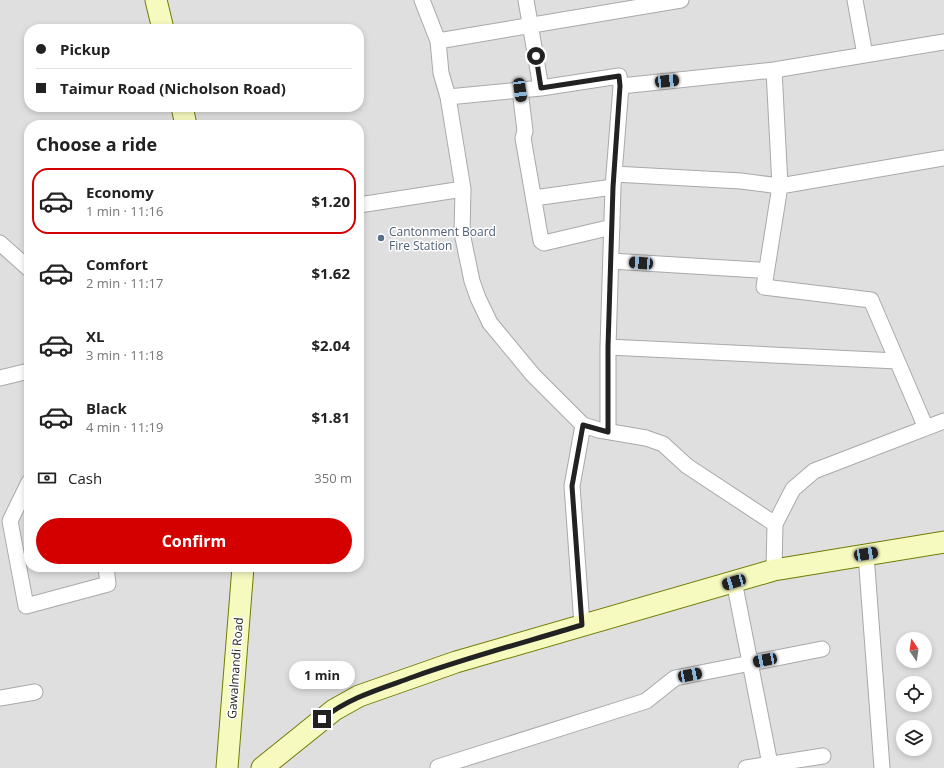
<!DOCTYPE html>
<html lang="en">
<head>
<meta charset="utf-8">
<style>
	:root { --surface:#fff; --page:#f2f2f2; --text:#222; --muted:#767676; --line:#e0e0e0; --accent:#d40000 }
	body { margin:0; font-family:"Open Sans",sans-serif; background:var(--page); color:var(--text); height:100vh; display:flex; flex-direction:column; font-size:15px; white-space:nowrap }
	* { box-sizing:border-box; margin:0 }
	p { font-size:13px; color:var(--muted) }
	.icon { flex:none; width:22px; height:22px; fill:none; stroke:currentColor; stroke-width:2; stroke-linecap:round; stroke-linejoin:round }
	.map { position:relative; flex:1; overflow:hidden }
	.drawer { position:absolute; left:24px; top:120px; width:340px; height:452px; display:flex; flex-direction:column; background:var(--surface); border-radius:16px; box-shadow:0 2px 6px #0003 }
	.drawer>* { flex:none }
	.top-card { position:absolute; left:24px; top:24px; width:340px; height:88px; border-radius:16px; box-shadow:0 2px 6px #0003; display:grid; align-content:center; height:88px; padding:0 12px; background:var(--surface) }
	.needle { width:26px; rotate:347deg }
	.fabs { position:absolute; left:896px; top:632px; display:grid; gap:8px }
	.fabs a { display:grid; place-items:center; width:36px; height:36px; border-radius:50%; background:var(--surface); box-shadow:0 2px 6px #0003; font-size:20px }
	.end { position:absolute; width:18px; height:18px; margin:-9px; border:5px solid #222; background:#fff; box-shadow:0 0 0 2px #fff }
	.from { border-radius:50% }
	.bubble { position:absolute; height:28px; border-radius:14px; background:var(--surface); box-shadow:0 2px 6px #0003; font-size:13px; font-weight:700; line-height:28px; text-align:center }
	.car { position:absolute; width:12px; height:24px; margin:-12px -6px; border-radius:5px; box-shadow:0 0 3px 1px #0007; background:linear-gradient(#222 24%,#8ab4d8 0 40%,#222 0 76%,#8ab4d8 0 86%,#222 0) }
	.top-card b { display:flex; align-items:center; gap:14px; height:38px; font-size:15px }
	.top-card b+b { border-top:1px solid var(--line) }
	.top-card i { width:10px; height:10px; background:var(--text) }
	ul { padding:0; list-style:none }
	li { display:flex; align-items:center; gap:12px; height:66px; margin:0 8px 6px; padding:0 4px; border:2px solid transparent; border-radius:16px }
	li div { flex:1 }
	li b { display:block; font-size:15px }
	li em { font-style:normal; font-weight:700 }
	li.active { border-color:var(--accent) }
	li>.icon { width:36px; height:36px; stroke-width:1.5 }
	h2 { padding:0 12px; font-size:18px; line-height:48px }
	.pay { display:flex; align-items:center; gap:10px; height:44px; padding:0 12px; font-size:15px }
	.pay p { margin-inline-start:auto }
	.primary-button { display:flex; gap:8px; margin-top:auto; padding:8px 12px }
	.primary-button a { flex:1; height:46px; border-radius:24px; background:var(--accent); color:#fff; font-size:16px; font-weight:700; line-height:46px; text-align:center }
	.map>svg:first-child { display:block }
	.residential { fill:#e0dfdf; fill-rule:evenodd }
	.lines { fill:none; stroke-linecap:round; stroke-linejoin:round }
	.street-casing { stroke:#a9a9a9; stroke-width:17 }
	.secondary-casing { stroke:#707d05; stroke-width:23 }
	.street { stroke:#fff; stroke-width:15 }
	.secondary { stroke:#f7fabf; stroke-width:21 }
	.route { stroke:#222; stroke-width:5 }
	.service-dot { fill:#5c6f8a; stroke:#fff; stroke-width:1.5 }
	.labels { text-anchor:middle; dominant-baseline:central; stroke-width:3; stroke-linejoin:round; paint-order:stroke }
	.service-label { font-size:12px; fill:#4e5e75; stroke:#fff; text-anchor:start }
	.street-label { font-size:12px; fill:#222; stroke:#fff }
</style>
</head>
<body>
<div class="map">
<svg width="944" height="768" viewBox="0 0 944 768">
	<rect width="100%" height="100%" fill="#f2efe9"/>
	<path class="residential" d="M0,0H944V768H0ZM29,29H359V107H29ZM29,125H359V567H29ZM903,639H925V661H903ZM903,683H925V705H903ZM903,727H925V749H903Z"/>
	<g class="lines">
		<g class="street-casing">
			<path id="street" d="M422,0L438,41L441,73L448,97L463,189L462,233L472,281L478,298L490,323L533,375L583,425L599,430L646,438L663,444L687,466L775,524
				M526,0L541,88
				M855,0L865,55
				M438,41L681,0
				M774,70L780,186L764,287L871,300L926,428
				M520,90L525,131L523,138L541,241L544,243L612,227
				M448,97L541,88L619,76L621,86L774,70L944,42
				M614,174L741,181L780,186L944,158
				M534,198L613,187
				M359,205L463,189
				M0,243L29,269
				M611,261L758,270
				M608,347L897,361
				M0,378L29,371
				M608,431V347L613,187L621,86
				M29,482L10,521L26,606L108,584L106,567
				M866,555L882,768
				M774,570L775,524L793,489L814,471L944,421
				M734,581L770,764
				M582,625L572,486L583,425
				M0,698L35,692
				M438,767L646,701L675,678L822,649
				M746,768L823,756"/>
		</g>
		<g class="secondary-casing">
			<path id="secondary" d="M156,0L163,29
				M182,107L186,125
				M227,768L243,567
				M262,768L334,710L359,696L456,662L774,570L944,542"/>
		</g>
		<use href="#street" class="street"/>
		<use href="#secondary" class="secondary"/>
	</g>
	<g class="lines">
		<path class="route" d="M322,719C350,697 380,689 413,677C469,657 526,642 582,625L572,486L583,425L608,432V347L613,187L620,86L619,76L541,88L536,56"/>
	</g>
	<circle class="service-dot" cx="381" cy="238" r="4"/>
	<g class="labels">
		<g class="service-label">
			<text x="389" y="231">Cantonment Board<tspan x="389" dy="14">Fire Station</tspan></text>
		</g>
		<g class="street-label">
			<text transform="translate(235 668) rotate(-86)">Gawalmandi Road</text>
		</g>
	</g>
</svg>
<div class="fabs">
<a><svg class="needle" viewBox="-14 -14 28 28"><path d="M0-13l5 13h-10z" fill="#e53935"/><path d="M0 13l5-13h-10z" fill="#767676"/></svg></a>
<a><svg class="icon" aria-label="locate" viewBox="0 0 24 24"><circle cx="12" cy="12" r="6"/><path d="M12 2v4M12 18v4M2 12h4M18 12h4"/></svg></a>
<a><svg class="icon" aria-label="layers" viewBox="0 0 24 24"><path d="M12 4l9 5-9 5-9-5zM3 14l9 5 9-5"/></svg></a>
</div>
<i class="end from" style="left:536px;top:56px"></i>
<i class="end" style="left:322px;top:719px"></i>
<div class="bubble" style="left:289px;top:661px;width:66px">1 min</div>
<i class="car" style="left:667px;top:81px;rotate:84deg"></i>
<i class="car" style="left:520px;top:90px;rotate:172deg"></i>
<i class="car" style="left:641px;top:263px;rotate:274deg"></i>
<i class="car" style="left:866px;top:554px;rotate:81deg"></i>
<i class="car" style="left:734px;top:582px;rotate:254deg"></i>
<i class="car" style="left:765px;top:660px;rotate:259deg"></i>
<i class="car" style="left:690px;top:675px;rotate:79deg"></i>
<div class="top-card">
<b><i class="from"></i>Pickup</b>
<b><i></i>Taimur Road (Nicholson Road)</b>
</div>
<section class="drawer">
<h2>Choose a ride</h2>
<ul>
<li class="active"><svg class="icon" aria-label="car" viewBox="0 0 24 24"><path d="M5 17H2v-5l4-1 3-4h7l3 4 3 1v5h-3M9 17h6M6 11h13"/><circle cx="7" cy="17" r="2"/><circle cx="17" cy="17" r="2"/></svg><div><b>Economy</b><p>1 min · 11:16</p></div><em>$1.20</em></li>
<li><svg class="icon" aria-label="car" viewBox="0 0 24 24"><path d="M5 17H2v-5l4-1 3-4h7l3 4 3 1v5h-3M9 17h6M6 11h13"/><circle cx="7" cy="17" r="2"/><circle cx="17" cy="17" r="2"/></svg><div><b>Comfort</b><p>2 min · 11:17</p></div><em>$1.62</em></li>
<li><svg class="icon" aria-label="car" viewBox="0 0 24 24"><path d="M5 17H2v-5l4-1 3-4h7l3 4 3 1v5h-3M9 17h6M6 11h13"/><circle cx="7" cy="17" r="2"/><circle cx="17" cy="17" r="2"/></svg><div><b>XL</b><p>3 min · 11:18</p></div><em>$2.04</em></li>
<li><svg class="icon" aria-label="car" viewBox="0 0 24 24"><path d="M5 17H2v-5l4-1 3-4h7l3 4 3 1v5h-3M9 17h6M6 11h13"/><circle cx="7" cy="17" r="2"/><circle cx="17" cy="17" r="2"/></svg><div><b>Black</b><p>4 min · 11:19</p></div><em>$1.81</em></li>
</ul>
<div class="pay"><svg class="icon" aria-label="cash" viewBox="0 0 24 24"><path d="M3 7h18v10H3z"/><circle cx="12" cy="12" r="2"/></svg>Cash<p>350 m</p></div>
<div class="primary-button"><a>Confirm</a></div>
</section>
</div>
</body>
</html>
